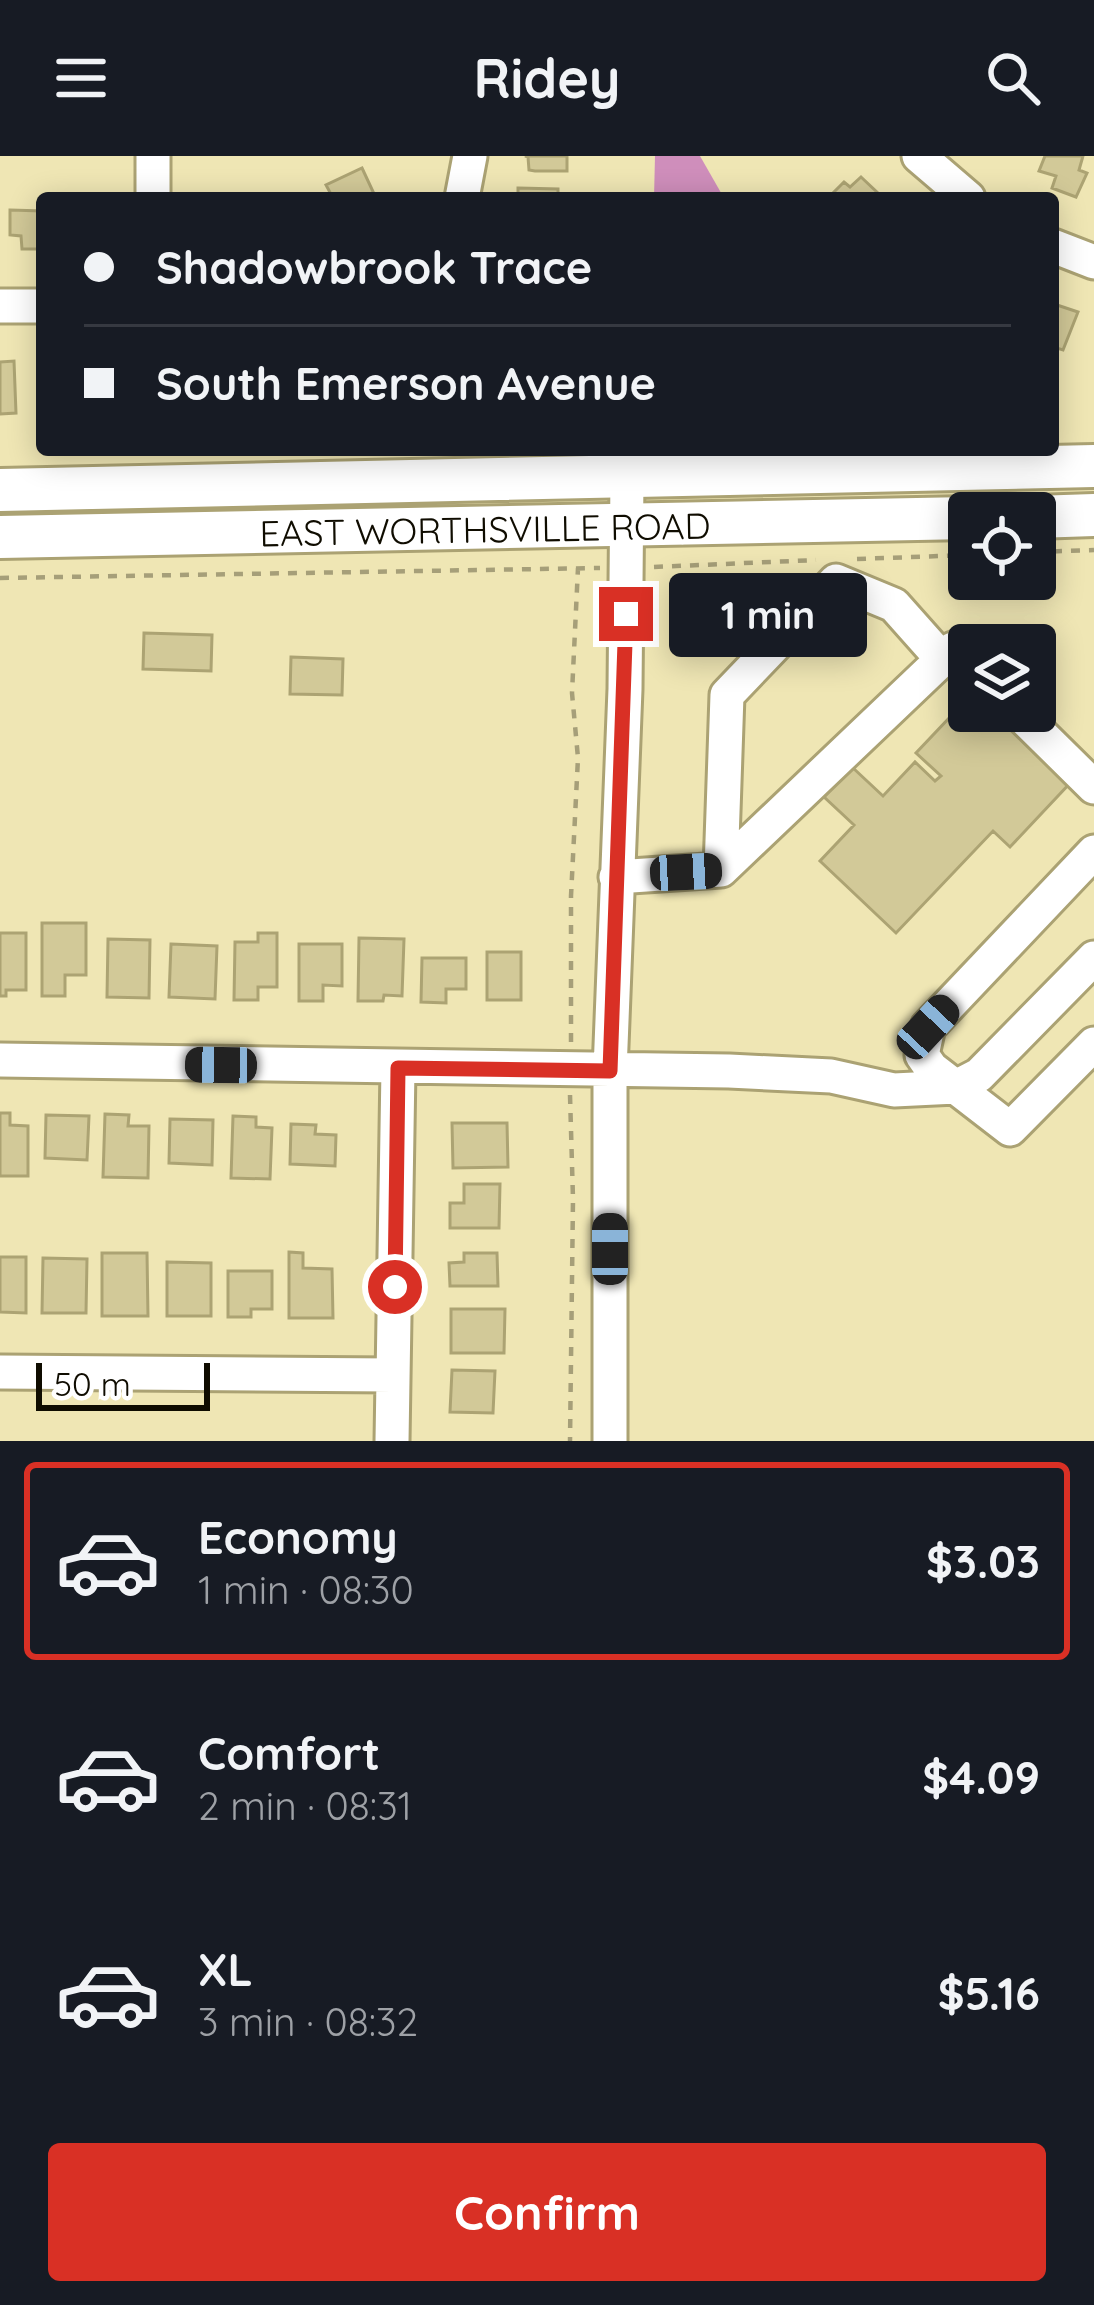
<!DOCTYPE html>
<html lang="en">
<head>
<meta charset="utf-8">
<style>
	:root { --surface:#171b24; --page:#20242c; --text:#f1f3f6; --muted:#9ea1a6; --line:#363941; --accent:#d93025 }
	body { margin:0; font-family:Quicksand,sans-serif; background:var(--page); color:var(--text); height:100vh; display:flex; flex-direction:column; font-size:45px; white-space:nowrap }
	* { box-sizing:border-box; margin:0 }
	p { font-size:39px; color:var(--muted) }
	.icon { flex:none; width:66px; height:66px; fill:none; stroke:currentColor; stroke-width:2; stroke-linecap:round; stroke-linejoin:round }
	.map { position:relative; height:1285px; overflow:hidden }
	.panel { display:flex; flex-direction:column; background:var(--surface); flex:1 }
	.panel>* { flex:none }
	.banner { position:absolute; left:36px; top:36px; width:1023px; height:264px; border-radius:12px; box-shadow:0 6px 30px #0003; display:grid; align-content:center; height:264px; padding:0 48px; background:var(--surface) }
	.buttons { position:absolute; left:948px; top:336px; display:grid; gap:24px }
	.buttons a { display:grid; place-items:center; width:108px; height:108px; border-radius:12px; background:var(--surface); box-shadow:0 6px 30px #0003; font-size:60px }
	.scale { position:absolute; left:36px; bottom:30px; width:174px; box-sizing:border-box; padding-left:12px; border:6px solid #0f0c00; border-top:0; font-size:33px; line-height:42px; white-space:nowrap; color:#0f0c00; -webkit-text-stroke:9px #fff; paint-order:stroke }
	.end { position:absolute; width:54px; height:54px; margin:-27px; border:15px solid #d93025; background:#fff; box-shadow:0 0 0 6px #fff }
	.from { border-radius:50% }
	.bubble { position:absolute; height:84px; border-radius:12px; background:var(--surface); box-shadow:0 6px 30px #0003; font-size:39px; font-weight:800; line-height:84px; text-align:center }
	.car { position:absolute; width:36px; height:72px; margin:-36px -18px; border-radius:15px; box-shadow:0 0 9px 3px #0007; background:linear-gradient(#222 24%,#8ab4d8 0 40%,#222 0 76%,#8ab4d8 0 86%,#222 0) }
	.banner b { display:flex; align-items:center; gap:42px; height:114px; font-size:45px }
	.banner b+b { border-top:3px solid var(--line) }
	.banner i { width:30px; height:30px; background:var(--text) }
	ul { padding:21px 0 0; list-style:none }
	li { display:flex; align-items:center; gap:36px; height:198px; margin:0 24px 18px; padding:0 24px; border:6px solid transparent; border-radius:12px }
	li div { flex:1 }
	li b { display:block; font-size:45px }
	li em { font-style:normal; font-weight:800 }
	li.on { border-color:var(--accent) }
	li>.icon { width:108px; height:108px; stroke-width:1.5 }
	.primary-button { display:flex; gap:24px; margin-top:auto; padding:24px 48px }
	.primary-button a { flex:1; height:138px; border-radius:12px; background:var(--accent); color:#fff; font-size:48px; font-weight:800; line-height:138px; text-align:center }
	header { display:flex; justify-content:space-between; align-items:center; height:156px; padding:0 48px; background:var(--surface); font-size:54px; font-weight:800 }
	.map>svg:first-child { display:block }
	.water { fill:#cf8ebb }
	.building { fill:#d2c998; stroke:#aca373; stroke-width:3 }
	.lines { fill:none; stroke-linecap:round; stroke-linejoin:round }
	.minor-casing { stroke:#aba273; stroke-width:39 }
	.major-casing { stroke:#aba273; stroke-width:48 }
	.path { stroke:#a69f79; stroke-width:4.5; stroke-dasharray:9 9; stroke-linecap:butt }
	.minor { stroke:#fff; stroke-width:33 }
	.major { stroke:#fff; stroke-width:42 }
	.route { stroke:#d93025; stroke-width:15 }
	.labels { text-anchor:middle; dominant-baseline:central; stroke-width:10; stroke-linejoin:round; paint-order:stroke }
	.street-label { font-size:36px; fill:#0f0c00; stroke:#fff }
</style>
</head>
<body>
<header><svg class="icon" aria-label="menu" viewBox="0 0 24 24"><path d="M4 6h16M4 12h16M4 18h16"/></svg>Ridey<svg class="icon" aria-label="search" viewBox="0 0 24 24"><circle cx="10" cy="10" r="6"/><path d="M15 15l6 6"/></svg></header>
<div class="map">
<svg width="1094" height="1285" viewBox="0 0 1094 1285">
	<rect width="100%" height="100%" fill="#efe6b4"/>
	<path class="water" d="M655,0H700L724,42H654Z"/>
	<path class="building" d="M567,0V15H535L529,14L528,1L525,0Z
		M1045,0H1083L1079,14L1087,17L1076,41L1052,32L1056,20L1039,15Z
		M362,12L376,42H333L326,29Z
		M861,21L879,38L875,42H828L844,26L850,31Z
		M518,32L558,33V42H518Z
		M10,54L42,55V93H22L21,80L10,79Z
		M1054,148L1078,156L1063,194L1053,191Z
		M14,205L16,257L0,258V206Z
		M144,477L212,479L211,515L143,513Z
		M291,501L343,503L342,539L290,538Z
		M969,541V555H998L1072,625L1010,691L993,675L896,777L820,705L854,669L824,641L852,611L883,640L915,606L935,625L941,620L916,597Z
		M42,767H86V819H65V840H42Z
		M0,777H26V834H6V840H0Z
		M258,777H277V831H258V844H234L235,786H258Z
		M359,782L404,783L402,840L384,839L383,845H358Z
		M108,783L150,784L149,842L107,841Z
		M171,788L217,790L215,843L169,841Z
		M299,788H342V830L323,829V845H299Z
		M487,796H521V844H487Z
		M422,802H466V833H446V847L421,846Z
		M0,957H10V969L28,970V1020H0Z
		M105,958L129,959L128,970H149L148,1022L103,1021Z
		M46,959L89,960L87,1004L45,1002Z
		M233,960L256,961V971L272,972L270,1023L231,1022Z
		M170,963L213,964L212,1009L169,1007Z
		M452,967H507L508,1011L453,1012Z
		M291,968L316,969L315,978L336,979L335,1010L290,1008Z
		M464,1028H500L499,1072H450V1047H464Z
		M289,1096L303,1097V1112L332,1113L333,1162H289Z
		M102,1097H147L148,1160H102Z
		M464,1097H497L498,1130H450L449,1107L464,1106Z
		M0,1101H26V1157L0,1156Z
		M43,1102L87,1103L86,1157H42Z
		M167,1106L211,1107V1160H167Z
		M228,1115H272V1153H251V1161H228Z
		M451,1153H505L504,1197H451Z
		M452,1214L495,1215L493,1257L450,1256Z"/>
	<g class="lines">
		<g class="minor-casing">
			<path id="minor" d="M919,0L968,42
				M153,42V0
				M462,42L470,0
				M1053,90L1094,106
				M0,150H42
				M1017,555L1094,631
				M1094,696L928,871L922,899L931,912L1010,973L1094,888
				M721,714L727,539L836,425L894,449L942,503
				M616,721L721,714L953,493L969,508
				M0,904L729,915L831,920L894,934L956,931L979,919L1094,802
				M0,1216L393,1219
				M392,1285L398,912
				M610,1285V915L625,533L627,321"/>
		</g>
		<g class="major-casing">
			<path id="major" d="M0,334L1094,310
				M1035,361L1094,359
				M0,381L969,362"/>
		</g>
		<path class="path" d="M1035,396L1094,394
			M857,403L969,399
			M654,411L816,404
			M0,422L600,412
			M571,886V740L578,602L572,537L578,412
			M570,939L573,1043L570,1285"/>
		<use href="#minor" class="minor"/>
		<use href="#major" class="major"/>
	</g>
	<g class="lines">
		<path class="route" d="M395,1131L398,912L610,915L626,458"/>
	</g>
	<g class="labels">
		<g class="street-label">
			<text transform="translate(485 373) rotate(-1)">EAST WORTHSVILLE ROAD</text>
		</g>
	</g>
</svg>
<div class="buttons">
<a><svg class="icon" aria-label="locate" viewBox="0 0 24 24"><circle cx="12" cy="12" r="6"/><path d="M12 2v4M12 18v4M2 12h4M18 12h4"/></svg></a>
<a><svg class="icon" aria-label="layers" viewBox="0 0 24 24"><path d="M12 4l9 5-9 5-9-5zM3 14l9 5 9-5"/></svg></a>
</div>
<div class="scale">50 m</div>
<i class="end from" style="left:395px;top:1131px"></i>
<i class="end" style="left:626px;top:458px"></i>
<div class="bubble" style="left:669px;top:417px;width:198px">1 min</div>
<i class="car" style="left:686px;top:716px;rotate:87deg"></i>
<i class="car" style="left:928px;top:871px;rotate:43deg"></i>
<i class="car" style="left:221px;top:909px;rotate:271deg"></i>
<i class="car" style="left:610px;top:1093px;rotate:0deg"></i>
<div class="banner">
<b><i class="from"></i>Shadowbrook Trace</b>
<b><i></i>South Emerson Avenue</b>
</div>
</div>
<section class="panel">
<ul>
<li class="on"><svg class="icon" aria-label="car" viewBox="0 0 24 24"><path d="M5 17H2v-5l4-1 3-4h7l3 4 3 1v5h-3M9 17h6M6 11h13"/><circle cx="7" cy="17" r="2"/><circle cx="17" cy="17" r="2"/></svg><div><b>Economy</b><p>1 min · 08:30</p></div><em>$3.03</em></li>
<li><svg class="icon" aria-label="car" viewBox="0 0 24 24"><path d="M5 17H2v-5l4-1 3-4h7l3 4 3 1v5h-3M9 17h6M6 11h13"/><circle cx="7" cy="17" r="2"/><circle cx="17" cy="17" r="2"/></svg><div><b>Comfort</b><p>2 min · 08:31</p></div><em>$4.09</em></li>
<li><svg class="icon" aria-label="car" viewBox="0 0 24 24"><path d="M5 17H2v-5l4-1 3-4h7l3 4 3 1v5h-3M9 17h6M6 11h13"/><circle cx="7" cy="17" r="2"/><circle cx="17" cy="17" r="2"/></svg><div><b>XL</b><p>3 min · 08:32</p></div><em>$5.16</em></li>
</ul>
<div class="primary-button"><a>Confirm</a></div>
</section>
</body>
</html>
